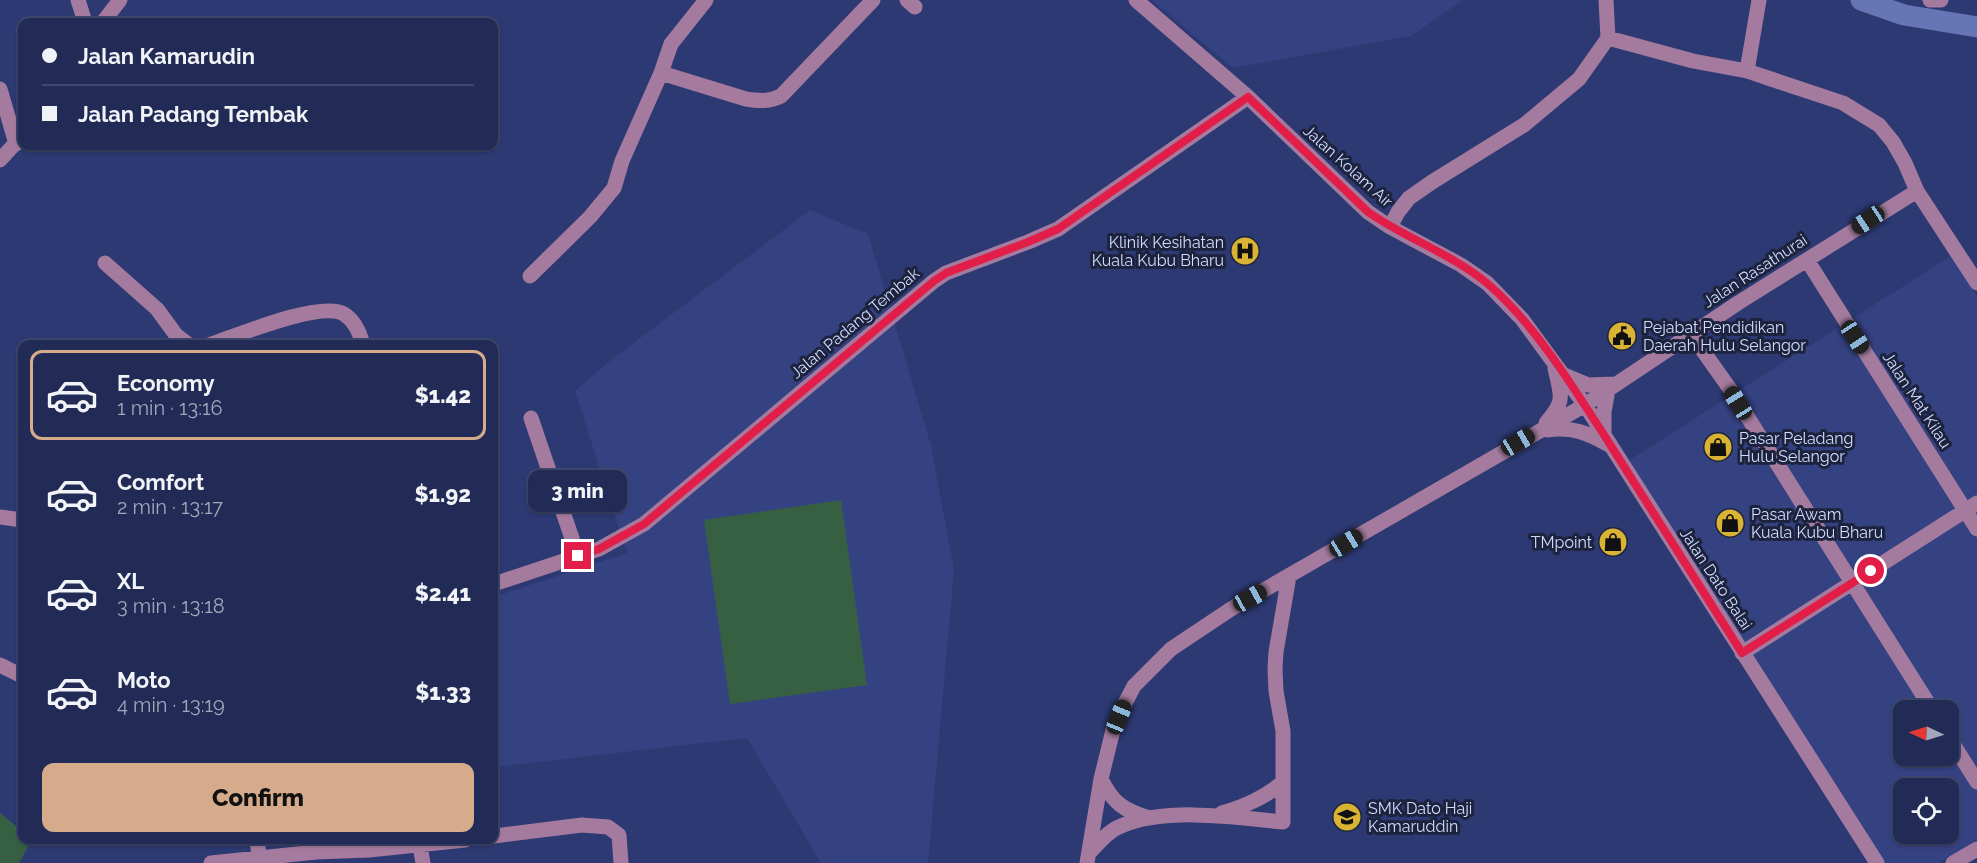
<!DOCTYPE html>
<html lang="en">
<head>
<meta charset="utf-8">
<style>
	:root { --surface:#212b56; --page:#2d3760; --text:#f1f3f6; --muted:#a2a7b9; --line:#3e476c; --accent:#d6ab8b }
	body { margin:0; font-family:Raleway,sans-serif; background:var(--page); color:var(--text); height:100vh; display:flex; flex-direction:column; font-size:22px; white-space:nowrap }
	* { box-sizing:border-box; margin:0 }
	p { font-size:20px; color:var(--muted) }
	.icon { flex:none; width:33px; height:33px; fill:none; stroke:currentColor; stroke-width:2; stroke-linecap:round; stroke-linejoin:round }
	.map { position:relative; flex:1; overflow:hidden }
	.sheet { position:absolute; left:18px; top:340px; width:480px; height:504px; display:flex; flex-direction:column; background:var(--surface); border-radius:12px; box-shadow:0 2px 4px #0004,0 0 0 2px var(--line) }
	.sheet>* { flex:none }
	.guide { position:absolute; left:18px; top:18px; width:480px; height:132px; border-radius:12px; box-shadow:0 2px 4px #0004,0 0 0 2px var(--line); display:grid; align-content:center; height:132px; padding:0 24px; background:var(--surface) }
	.needle { width:39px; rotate:274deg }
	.buttons { position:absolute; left:1893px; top:700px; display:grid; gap:12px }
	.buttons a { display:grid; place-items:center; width:66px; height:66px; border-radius:12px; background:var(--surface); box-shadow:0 2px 4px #0004,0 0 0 2px var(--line); font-size:30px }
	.end { position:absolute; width:27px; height:27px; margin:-14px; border:8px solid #e11d48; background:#fff; box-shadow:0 0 0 3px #fff }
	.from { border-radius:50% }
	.bubble { position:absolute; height:42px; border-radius:12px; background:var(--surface); box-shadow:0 2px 4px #0004,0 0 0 2px var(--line); font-size:20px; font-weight:800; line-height:42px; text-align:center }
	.car { position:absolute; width:18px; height:36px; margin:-18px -9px; border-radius:8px; box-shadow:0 0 4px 2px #0007; background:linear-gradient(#222 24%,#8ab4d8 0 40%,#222 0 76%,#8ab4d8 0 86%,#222 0) }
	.guide b { display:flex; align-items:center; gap:21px; height:57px; font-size:22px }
	.guide b+b { border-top:2px solid var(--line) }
	.guide i { width:15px; height:15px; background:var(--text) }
	ul { padding:10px 0 0; list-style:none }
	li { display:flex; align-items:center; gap:18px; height:90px; margin:0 12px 9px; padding:0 12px; border:3px solid transparent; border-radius:12px }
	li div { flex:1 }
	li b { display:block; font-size:22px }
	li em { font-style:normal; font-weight:800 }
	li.active { border-color:var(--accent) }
	li>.icon { width:54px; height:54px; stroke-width:1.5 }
	.primary-button { display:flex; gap:12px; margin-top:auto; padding:12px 24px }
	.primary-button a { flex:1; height:69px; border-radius:12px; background:var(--accent); color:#111; font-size:24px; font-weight:800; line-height:69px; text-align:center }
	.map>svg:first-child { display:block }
	.built { fill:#354282; fill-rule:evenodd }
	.green { fill:#376043 }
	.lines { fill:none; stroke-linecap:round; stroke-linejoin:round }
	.river { stroke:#6676b5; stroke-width:21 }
	.minor { stroke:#a47b9e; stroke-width:15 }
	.route { stroke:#e11d48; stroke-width:8 }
	.labels { text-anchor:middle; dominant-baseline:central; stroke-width:6; stroke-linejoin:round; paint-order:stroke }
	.street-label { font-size:16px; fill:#d1dcff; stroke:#1d233d }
	.poi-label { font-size:16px; fill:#d1dcff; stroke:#1d233d; text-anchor:start }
</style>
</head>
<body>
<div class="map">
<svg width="1977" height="863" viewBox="0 0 1977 863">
	<rect width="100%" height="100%" fill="#2c3972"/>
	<path class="built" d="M1152,0H1463L1411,36L1233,68Z
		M810,210L868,234L931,445L954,570L928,863H821L747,738L494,767V597L627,553L575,391L611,360Z
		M1951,256L1977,296V840L1938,863H1885L1628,461ZM1904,711H1948V756H1904ZM1904,789H1948V834H1904Z"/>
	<path class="green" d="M841,500L867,685L730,704L704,520Z
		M0,813L22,831V840H32L19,863H0Z"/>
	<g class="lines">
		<path class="river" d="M1861,0L1904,15L1977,27"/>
		<path class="minor" d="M78,0L85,22
			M907,0L915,7
			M1136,0L1248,97L1368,212L1390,227L1461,265L1487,283L1522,319L1585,405L1877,863
			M1930,0H1941
			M103,22L120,0
			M1608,38L1693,61L1747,71L1843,103L1879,125L1893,142L1905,163L1917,191L1977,283
			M1747,71L1759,0
			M661,73L746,99C759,101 769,102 781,96L873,0
			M0,89L16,144
			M0,160L22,136
			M1390,227L1398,212L1409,198L1432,182L1524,125L1579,79L1608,38L1606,0
			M1807,260L1977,529
			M105,263L157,309L176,335L189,345
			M530,276L590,217L614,188L622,161L661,73L671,44L706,0
			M1691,334L1730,389L1933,711
			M209,345C236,336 321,300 344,314C355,321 360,333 363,345
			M1564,375L1588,385L1615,384
			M531,418L578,556
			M1546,423C1566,400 1561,397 1555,368
			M1547,430C1571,426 1588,433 1609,445
			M1604,434V412L1608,390
			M0,517L22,520
			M494,584L599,549L644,524L934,281L946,273L1028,242L1058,229L1248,97
			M1742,653L1977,503
			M0,665L22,676
			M1948,736L1977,782
			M1101,779C1113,803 1123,810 1149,818
			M1222,813C1245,806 1264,798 1283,782
			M494,836L582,825L608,827L619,835L621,863
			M257,840L260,863
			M420,846L423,863
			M1089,853C1099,843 1108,831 1121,826C1165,807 1236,817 1283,822V731L1276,691L1275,669L1276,652L1289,576
			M211,863L316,852L369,850L465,840
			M1087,863L1101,779L1113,730L1124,705L1134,686L1171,649L1231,609L1585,405L1738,303L1917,191
			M1953,863L1977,849"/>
	</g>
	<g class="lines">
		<path class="route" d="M578,556L599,549L644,524L934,281L946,273L1028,242L1058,229L1248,97L1368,212C1405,238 1454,255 1488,284C1536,325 1577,393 1611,446C1654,515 1698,584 1742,653L1871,571"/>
	</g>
	<defs>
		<g id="hospital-disc" transform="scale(1.5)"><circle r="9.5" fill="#d9b334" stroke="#1d233d"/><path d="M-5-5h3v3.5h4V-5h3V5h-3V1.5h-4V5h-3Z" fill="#111"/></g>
		<g id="civic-disc" transform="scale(1.5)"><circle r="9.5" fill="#d9b334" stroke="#1d233d"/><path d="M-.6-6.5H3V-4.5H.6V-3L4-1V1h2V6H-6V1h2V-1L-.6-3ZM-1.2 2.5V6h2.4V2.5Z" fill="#111"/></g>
		<g id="shop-disc" transform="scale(1.5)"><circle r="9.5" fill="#d9b334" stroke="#1d233d"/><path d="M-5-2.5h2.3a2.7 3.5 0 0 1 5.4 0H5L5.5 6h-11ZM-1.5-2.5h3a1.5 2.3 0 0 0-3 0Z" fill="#111"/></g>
		<g id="school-disc" transform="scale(1.5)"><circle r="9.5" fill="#d9b334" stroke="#1d233d"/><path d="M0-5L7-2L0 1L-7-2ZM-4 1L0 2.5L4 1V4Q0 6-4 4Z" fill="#111"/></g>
	</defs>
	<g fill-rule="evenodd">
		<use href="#hospital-disc" x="1245" y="251"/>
		<use href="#civic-disc" x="1622" y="336"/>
		<use href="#shop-disc" x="1718" y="447"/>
		<use href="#shop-disc" x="1730" y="523"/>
		<use href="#shop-disc" x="1613" y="542"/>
		<use href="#school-disc" x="1347" y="817"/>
	</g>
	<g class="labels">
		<g class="street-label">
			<text transform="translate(1348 166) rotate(42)">Jalan Kolam Air</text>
			<text transform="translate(1755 271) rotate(-33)">Jalan Rasathurai</text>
			<text transform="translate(855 323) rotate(-40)">Jalan Padang Tembak</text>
			<text transform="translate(1917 400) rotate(57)">Jalan Mat Kilau</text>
			<text transform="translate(1716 579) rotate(57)">Jalan Dato Balai</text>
		</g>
		<g class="poi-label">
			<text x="1224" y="242" text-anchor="end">Klinik Kesihatan<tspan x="1224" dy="18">Kuala Kubu Bharu</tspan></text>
			<text x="1643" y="327">Pejabat Pendidikan<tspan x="1643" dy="18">Daerah Hulu Selangor</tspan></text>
			<text x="1739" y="438">Pasar Peladang<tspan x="1739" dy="18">Hulu Selangor</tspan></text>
			<text x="1751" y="514">Pasar Awam<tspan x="1751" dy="18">Kuala Kubu Bharu</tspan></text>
			<text x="1592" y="542" text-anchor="end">TMpoint</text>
			<text x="1368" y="808">SMK Dato Haji<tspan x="1368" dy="18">Kamaruddin</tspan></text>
		</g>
	</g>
</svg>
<div class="buttons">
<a><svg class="needle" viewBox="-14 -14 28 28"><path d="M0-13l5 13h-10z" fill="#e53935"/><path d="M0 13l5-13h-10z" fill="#a2a7b9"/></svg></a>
<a><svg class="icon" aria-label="locate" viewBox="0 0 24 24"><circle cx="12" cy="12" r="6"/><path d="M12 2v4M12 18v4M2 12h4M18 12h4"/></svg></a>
</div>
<i class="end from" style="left:1871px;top:571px"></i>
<i class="end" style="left:578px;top:556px"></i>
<div class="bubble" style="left:528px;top:470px;width:99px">3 min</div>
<i class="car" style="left:1868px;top:220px;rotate:237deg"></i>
<i class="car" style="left:1855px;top:337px;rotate:147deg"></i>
<i class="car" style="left:1738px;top:403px;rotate:328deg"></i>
<i class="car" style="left:1518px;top:442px;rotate:60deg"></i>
<i class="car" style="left:1346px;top:543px;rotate:59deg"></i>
<i class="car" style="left:1250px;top:598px;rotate:61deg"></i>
<i class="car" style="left:1119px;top:717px;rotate:22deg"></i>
<div class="guide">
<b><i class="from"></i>Jalan Kamarudin</b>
<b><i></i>Jalan Padang Tembak</b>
</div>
<section class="sheet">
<ul>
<li class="active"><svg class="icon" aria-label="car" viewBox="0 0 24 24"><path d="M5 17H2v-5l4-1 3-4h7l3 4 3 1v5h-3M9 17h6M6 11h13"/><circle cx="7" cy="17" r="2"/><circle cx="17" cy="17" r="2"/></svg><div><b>Economy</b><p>1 min · 13:16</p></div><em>$1.42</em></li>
<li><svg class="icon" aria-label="car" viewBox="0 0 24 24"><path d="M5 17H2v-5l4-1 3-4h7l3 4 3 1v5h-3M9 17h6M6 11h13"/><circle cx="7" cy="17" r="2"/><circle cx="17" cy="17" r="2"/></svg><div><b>Comfort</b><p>2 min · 13:17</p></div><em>$1.92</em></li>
<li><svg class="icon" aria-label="car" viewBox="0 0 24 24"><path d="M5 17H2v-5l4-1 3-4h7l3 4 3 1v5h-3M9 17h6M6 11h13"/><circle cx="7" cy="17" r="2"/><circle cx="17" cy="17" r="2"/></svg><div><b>XL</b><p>3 min · 13:18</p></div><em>$2.41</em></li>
<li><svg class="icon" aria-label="car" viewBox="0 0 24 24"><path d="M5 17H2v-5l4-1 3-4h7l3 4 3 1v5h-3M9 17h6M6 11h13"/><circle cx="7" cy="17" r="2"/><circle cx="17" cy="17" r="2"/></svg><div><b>Moto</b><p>4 min · 13:19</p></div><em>$1.33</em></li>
</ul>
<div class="primary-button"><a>Confirm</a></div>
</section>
</div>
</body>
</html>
